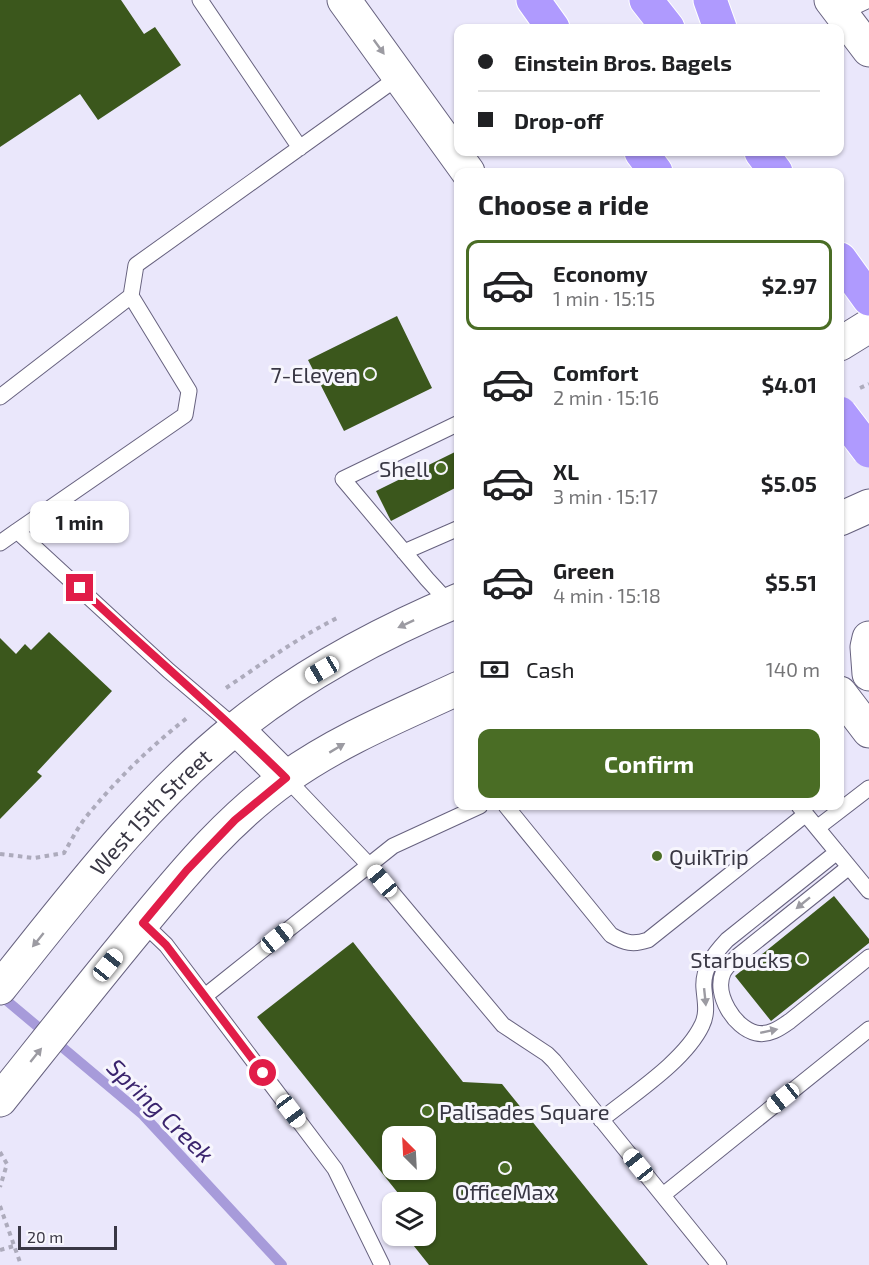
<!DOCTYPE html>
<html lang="en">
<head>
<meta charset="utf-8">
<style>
	:root { --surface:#fff; --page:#f2f2f2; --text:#202124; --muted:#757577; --line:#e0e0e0; --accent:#4a6d25 }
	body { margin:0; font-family:"Exo 2",sans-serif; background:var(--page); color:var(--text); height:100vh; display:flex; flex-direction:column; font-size:22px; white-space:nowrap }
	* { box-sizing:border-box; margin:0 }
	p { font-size:20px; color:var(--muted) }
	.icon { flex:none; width:33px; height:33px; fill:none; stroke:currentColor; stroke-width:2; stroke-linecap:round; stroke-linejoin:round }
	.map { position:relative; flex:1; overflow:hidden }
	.panel { position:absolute; left:454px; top:168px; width:390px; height:642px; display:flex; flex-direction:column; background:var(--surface); border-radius:12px; box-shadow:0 2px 4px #0004 }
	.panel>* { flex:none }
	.banner { position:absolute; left:454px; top:24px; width:390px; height:132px; border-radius:12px; box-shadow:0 2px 4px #0004; display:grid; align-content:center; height:132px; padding:0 24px; background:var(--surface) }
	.needle { width:39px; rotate:336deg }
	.tools { position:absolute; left:382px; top:1126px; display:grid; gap:12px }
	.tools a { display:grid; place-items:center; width:54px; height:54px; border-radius:12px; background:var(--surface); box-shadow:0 2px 4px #0004; font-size:30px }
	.scale { position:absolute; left:18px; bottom:15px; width:99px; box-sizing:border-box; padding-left:6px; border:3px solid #393744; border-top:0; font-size:16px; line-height:21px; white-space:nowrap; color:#393744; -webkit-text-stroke:4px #f7f6fd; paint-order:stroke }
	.end { position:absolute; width:27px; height:27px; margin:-14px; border:8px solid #e11d48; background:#fff; box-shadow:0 0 0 3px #fff }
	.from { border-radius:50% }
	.bubble { position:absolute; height:42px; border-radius:12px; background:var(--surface); box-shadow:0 2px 4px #0004; font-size:20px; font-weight:700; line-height:42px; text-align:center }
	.car { position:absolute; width:18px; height:36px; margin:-18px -9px; border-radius:8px; box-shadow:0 0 4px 2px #0007; background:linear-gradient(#fff 24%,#345 0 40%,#fff 0 76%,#345 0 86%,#fff 0) }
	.banner b { display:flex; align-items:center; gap:21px; height:57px; font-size:22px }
	.banner b+b { border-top:2px solid var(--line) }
	.banner i { width:15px; height:15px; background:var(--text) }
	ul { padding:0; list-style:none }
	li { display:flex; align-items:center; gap:18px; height:90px; margin:0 12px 9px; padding:0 12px; border:3px solid transparent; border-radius:12px }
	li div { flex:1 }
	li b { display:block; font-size:22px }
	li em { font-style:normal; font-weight:700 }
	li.selected { border-color:var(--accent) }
	li>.icon { width:54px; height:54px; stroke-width:1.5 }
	h2 { padding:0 24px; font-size:27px; line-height:72px }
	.pay { display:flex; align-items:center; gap:15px; height:66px; padding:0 24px; font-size:22px }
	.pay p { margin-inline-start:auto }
	.primary-button { display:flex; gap:12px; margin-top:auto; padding:12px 24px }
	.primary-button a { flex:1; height:69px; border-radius:12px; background:var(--accent); color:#fff; font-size:24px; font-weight:700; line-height:69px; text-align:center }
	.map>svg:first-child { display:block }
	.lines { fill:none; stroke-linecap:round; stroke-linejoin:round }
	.stream { stroke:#a79bda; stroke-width:10 }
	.building { fill:#3b571c; fill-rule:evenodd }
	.service-casing { stroke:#67627f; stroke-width:17 }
	.secondary-casing { stroke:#67627f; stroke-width:35 }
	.motorway-casing { stroke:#fff; stroke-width:35 }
	.path { stroke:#adabbc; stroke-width:4; stroke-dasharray:4.5 4.5; stroke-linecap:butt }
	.service { stroke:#fff; stroke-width:15 }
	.secondary { stroke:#fff; stroke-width:33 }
	.motorway { stroke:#af9afe; stroke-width:33 }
	.motorway-bridge-casing { stroke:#fff; stroke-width:35; stroke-linecap:butt }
	.motorway-bridge { stroke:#af9afe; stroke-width:33 }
	.oneway { fill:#9c9ba2 }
	.route { stroke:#e11d48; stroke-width:8 }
	.poi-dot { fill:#4a6d25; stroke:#f7f6fd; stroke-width:2 }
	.labels { text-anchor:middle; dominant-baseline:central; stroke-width:6; stroke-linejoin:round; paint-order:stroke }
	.poi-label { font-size:22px; fill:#393744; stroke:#f7f6fd; text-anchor:end }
	.street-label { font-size:22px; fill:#393744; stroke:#f7f6fd }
	.water-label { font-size:24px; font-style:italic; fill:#3a246d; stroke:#f7f6fd }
</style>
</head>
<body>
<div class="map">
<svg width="869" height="1265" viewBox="0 0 869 1265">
	<rect width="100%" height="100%" fill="#eae7fb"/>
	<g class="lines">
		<path class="stream" d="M0,995L143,1115L282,1265"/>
	</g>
	<path class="building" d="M0,0H121L144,34L155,27L181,65L98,120L80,94L0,147Z
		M397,316L432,388L344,431L308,360Z
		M459,450V486L391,521L376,491Z
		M49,632L112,691L37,772L42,776L0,819V638L16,654L25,644L31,650Z
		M834,896L869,939V943L771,1021L735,976Z
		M353,942L463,1082L502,1084L648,1265H429L406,1236H426V1203H406L257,1017ZM393,1137H426V1170H393Z"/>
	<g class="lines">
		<g class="service-casing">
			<path id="service" d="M200,0L300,148
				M841,13L869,0
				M0,397L131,296
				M17,531L185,415L189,391L131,296L136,265L400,76
				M0,543L17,531L169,671L236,728
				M404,552L459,528
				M450,604L427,579L343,479L459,423
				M286,778L368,864L503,1025L547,1054L554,1061L719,1265
				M506,806L611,935C625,943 633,945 648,940L806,814
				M799,806L869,891
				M817,828L869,788
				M849,867L738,956C733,961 726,966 723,973C714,994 734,1028 756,1033C769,1036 780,1028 790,1021L869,957
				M143,923L166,945L335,1169L382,1265
				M205,996L393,846L480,806
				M601,1120C633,1094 685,1061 702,1025C708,1013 705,1001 704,989C702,969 714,954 727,940L837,852
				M663,1195L869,1029"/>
		</g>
		<g class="secondary-casing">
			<g id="secondary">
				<path d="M344,0L468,172"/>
				<path d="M831,0L869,50"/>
				<path d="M840,344L869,326"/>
				<path d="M840,519L869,506"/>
				<path d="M869,638L867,647L869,674"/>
				<path d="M840,693L869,731"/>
				<path d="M236,728L286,778"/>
				<path id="s1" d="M0,988C73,897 144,802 235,729C302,675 380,633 459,600"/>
				<path d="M0,1100C48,1040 96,979 145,920C188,868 231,817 286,778C339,740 401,715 459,688"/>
			</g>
		</g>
		<g class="motorway-casing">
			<path id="motorway" d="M533,0L553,28
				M646,0L668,28
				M710,0L720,28
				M641,152L656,172
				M761,152L776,172
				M840,259L869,299"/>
		</g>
		<path class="path" d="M860,388L869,384
			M226,688C263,663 299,637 339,617
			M0,854L34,858L64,853C71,841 78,827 86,817C116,780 150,747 187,718
			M0,1152L7,1164L0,1187
			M0,1206L21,1265
			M0,1250L14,1246"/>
		<use href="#service" class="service"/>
		<use href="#secondary" class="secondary"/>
		<use href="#motorway" class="motorway"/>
		<g class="motorway-bridge-casing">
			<path id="motorway-bridge" d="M840,413L869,451"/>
		</g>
		<use href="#motorway-bridge" class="motorway-bridge"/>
	</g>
	<defs><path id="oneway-solid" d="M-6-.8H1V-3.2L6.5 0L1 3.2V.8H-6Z" transform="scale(1.5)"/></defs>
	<g class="oneway">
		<use href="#oneway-solid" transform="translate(379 47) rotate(54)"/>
		<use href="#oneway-solid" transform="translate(406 624) rotate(155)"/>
		<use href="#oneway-solid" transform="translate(337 748) rotate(-31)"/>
		<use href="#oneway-solid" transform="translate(803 903) rotate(141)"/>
		<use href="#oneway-solid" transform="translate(38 940) rotate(129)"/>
		<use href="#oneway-solid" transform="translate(705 997) rotate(84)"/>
		<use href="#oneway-solid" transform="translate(769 1031) rotate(-12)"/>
		<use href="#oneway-solid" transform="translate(36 1055) rotate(-51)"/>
	</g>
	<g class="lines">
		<path class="route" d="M80,588C148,652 219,712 286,778L235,820L187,870L143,923L166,945L263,1073"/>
	</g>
	<g class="poi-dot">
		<circle cx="370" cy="374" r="6"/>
		<circle cx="441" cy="468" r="6"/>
		<circle cx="657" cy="856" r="6"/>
		<circle cx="802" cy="959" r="6"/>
		<circle cx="427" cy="1111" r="6"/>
		<circle cx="505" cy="1168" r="6"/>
	</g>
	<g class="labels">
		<g class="poi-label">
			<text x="358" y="374">7-Eleven</text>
			<text x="429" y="468">Shell</text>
			<text x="669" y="856" text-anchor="start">QuikTrip</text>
			<text x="790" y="959">Starbucks</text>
			<text x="439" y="1111" text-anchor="start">Palisades Square</text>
			<text x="505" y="1191" text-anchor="middle">OfficeMax</text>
		</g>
		<g class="street-label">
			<text stroke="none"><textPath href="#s1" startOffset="232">West 15th Street</textPath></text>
		</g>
		<g class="water-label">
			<text transform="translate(161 1110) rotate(44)">Spring Creek</text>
		</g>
	</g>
</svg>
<div class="tools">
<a><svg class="needle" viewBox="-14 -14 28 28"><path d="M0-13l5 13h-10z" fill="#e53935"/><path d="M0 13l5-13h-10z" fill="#757577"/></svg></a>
<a><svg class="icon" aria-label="layers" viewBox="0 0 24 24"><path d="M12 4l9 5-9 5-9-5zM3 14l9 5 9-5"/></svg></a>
</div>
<div class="scale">20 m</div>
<i class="end from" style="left:263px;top:1073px"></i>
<i class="end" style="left:80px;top:588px"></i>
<div class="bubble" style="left:30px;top:501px;width:99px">1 min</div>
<i class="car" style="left:322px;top:670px;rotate:240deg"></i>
<i class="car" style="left:382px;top:881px;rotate:320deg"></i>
<i class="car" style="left:277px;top:938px;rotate:51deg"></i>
<i class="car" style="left:108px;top:965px;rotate:39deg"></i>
<i class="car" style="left:783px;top:1098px;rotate:231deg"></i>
<i class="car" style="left:291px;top:1111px;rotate:143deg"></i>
<i class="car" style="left:638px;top:1165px;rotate:321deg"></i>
<div class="banner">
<b><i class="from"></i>Einstein Bros. Bagels</b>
<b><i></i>Drop-off</b>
</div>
<section class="panel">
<h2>Choose a ride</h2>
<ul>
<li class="selected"><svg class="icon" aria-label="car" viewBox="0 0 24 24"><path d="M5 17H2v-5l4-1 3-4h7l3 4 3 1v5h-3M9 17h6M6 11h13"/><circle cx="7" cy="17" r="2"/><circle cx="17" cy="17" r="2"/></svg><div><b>Economy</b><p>1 min · 15:15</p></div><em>$2.97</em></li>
<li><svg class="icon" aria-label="car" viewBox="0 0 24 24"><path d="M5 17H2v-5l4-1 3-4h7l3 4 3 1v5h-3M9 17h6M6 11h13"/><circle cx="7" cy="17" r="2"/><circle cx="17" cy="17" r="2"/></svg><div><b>Comfort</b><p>2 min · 15:16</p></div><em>$4.01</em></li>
<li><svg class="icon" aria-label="car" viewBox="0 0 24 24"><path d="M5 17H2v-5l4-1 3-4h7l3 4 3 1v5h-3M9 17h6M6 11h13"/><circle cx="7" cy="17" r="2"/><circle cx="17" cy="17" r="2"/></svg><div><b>XL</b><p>3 min · 15:17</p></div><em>$5.05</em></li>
<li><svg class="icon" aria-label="car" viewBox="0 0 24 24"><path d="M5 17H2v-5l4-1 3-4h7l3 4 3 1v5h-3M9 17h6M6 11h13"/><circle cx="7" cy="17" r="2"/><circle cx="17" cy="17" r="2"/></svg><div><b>Green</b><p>4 min · 15:18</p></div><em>$5.51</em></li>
</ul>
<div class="pay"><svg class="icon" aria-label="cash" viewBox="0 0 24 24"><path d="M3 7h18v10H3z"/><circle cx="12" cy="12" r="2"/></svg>Cash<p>140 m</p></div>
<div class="primary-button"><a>Confirm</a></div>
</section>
</div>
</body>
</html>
